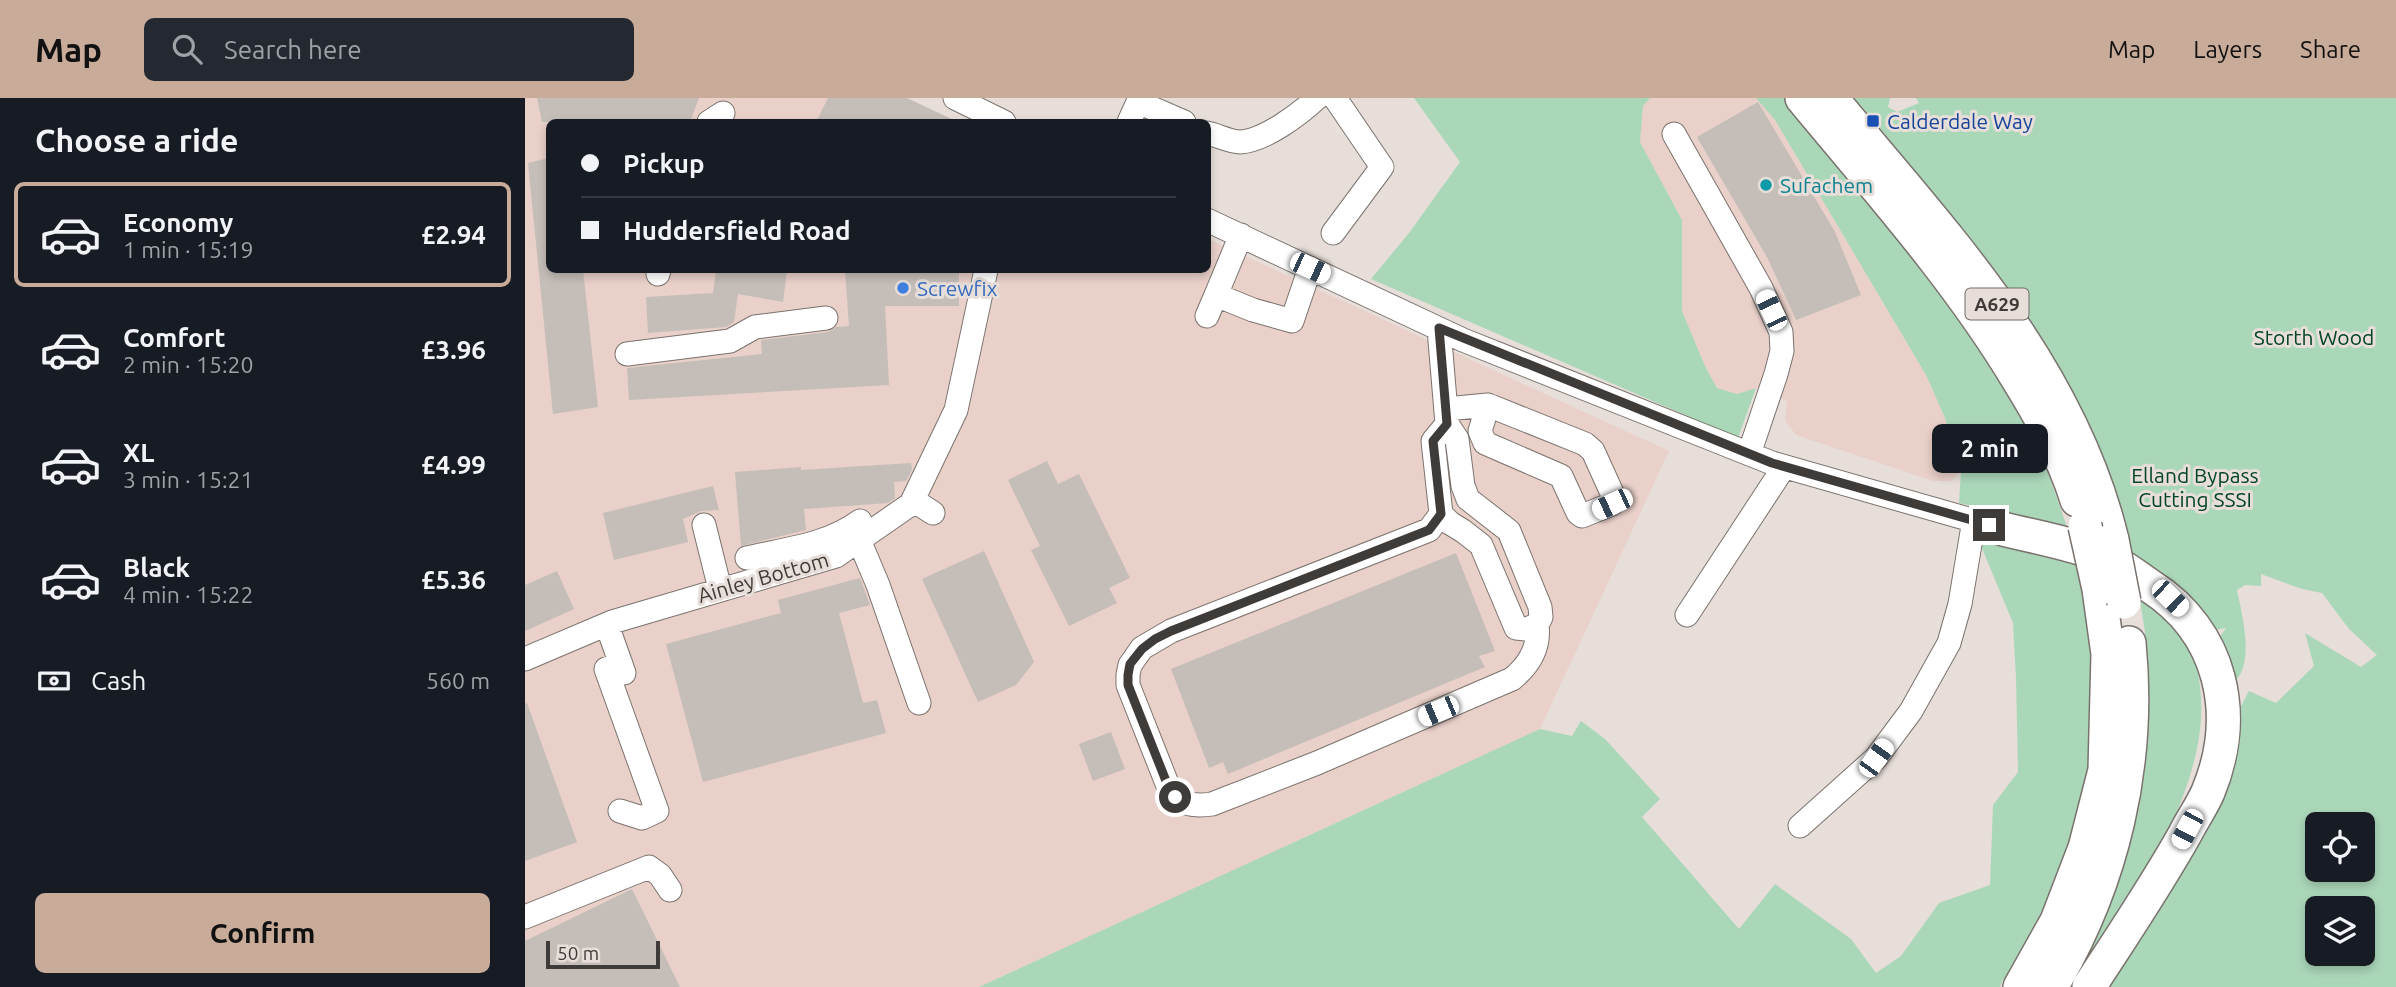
<!DOCTYPE html>
<html lang="en">
<head>
<meta charset="utf-8">
<style>
	:root { --surface:#171b24; --page:#242831; --text:#f1f3f6; --muted:#9ea1a6; --line:#363941; --accent:#c8ab99 }
	body { margin:0; font-family:Ubuntu,sans-serif; background:var(--page); color:var(--text); height:100vh; display:flex; flex-direction:column; font-size:26px; white-space:nowrap }
	* { box-sizing:border-box; margin:0 }
	p { font-size:23px; color:var(--muted) }
	.icon { flex:none; width:38px; height:38px; fill:none; stroke:currentColor; stroke-width:2; stroke-linecap:round; stroke-linejoin:round }
	.map { position:relative; flex:1; overflow:hidden }
	.side { display:flex; flex-direction:column; background:var(--surface); width:525px }
	.side>* { flex:none }
	.hud { position:absolute; left:21px; top:21px; width:665px; height:154px; border-radius:10px; box-shadow:0 4px 10px #0003; display:grid; align-content:center; height:154px; padding:0 35px; background:var(--surface) }
	.controls { position:absolute; left:1780px; top:714px; display:grid; gap:14px }
	.controls a { display:grid; place-items:center; width:70px; height:70px; border-radius:10px; background:var(--surface); box-shadow:0 4px 10px #0003; font-size:35px }
	.scale { position:absolute; left:21px; bottom:18px; width:114px; box-sizing:border-box; padding-left:7px; border:4px solid #3f3b39; border-top:0; font-size:19px; line-height:24px; white-space:nowrap; color:#3f3b39; -webkit-text-stroke:5px #e7ded9; paint-order:stroke }
	.end { position:absolute; width:32px; height:32px; margin:-16px; border:9px solid #3f3b39; background:#fff; box-shadow:0 0 0 4px #fff }
	.from { border-radius:50% }
	.bubble { position:absolute; height:49px; border-radius:10px; background:var(--surface); box-shadow:0 4px 10px #0003; font-size:23px; font-weight:700; line-height:49px; text-align:center }
	.car { position:absolute; width:21px; height:42px; margin:-21px -10px; border-radius:9px; box-shadow:0 0 5px 2px #0007; background:linear-gradient(#fff 24%,#345 0 40%,#fff 0 76%,#345 0 86%,#fff 0) }
	.hud b { display:flex; align-items:center; gap:24px; height:66px; font-size:26px }
	.hud b+b { border-top:2px solid var(--line) }
	.hud i { width:18px; height:18px; background:var(--text) }
	ul { padding:0; list-style:none }
	li { display:flex; align-items:center; gap:21px; height:105px; margin:0 14px 10px; padding:0 21px; border:4px solid transparent; border-radius:10px }
	li div { flex:1 }
	li b { display:block; font-size:26px }
	li em { font-style:normal; font-weight:700 }
	li.selected { border-color:var(--accent) }
	li>.icon { width:63px; height:63px; stroke-width:1.5 }
	h2 { padding:0 35px; font-size:32px; line-height:84px }
	.pay { display:flex; align-items:center; gap:18px; height:77px; padding:0 35px; font-size:26px }
	.pay p { margin-inline-start:auto }
	.button { display:flex; gap:14px; margin-top:auto; padding:14px 35px }
	.button a { flex:1; height:80px; border-radius:10px; background:var(--accent); color:#111; font-size:28px; font-weight:700; line-height:80px; text-align:center }
	header { display:flex; align-items:center; gap:42px; box-sizing:border-box; height:98px; padding:0 35px; background:var(--accent); color:#111 }
	header strong { font-size:33px }
	nav { display:flex; gap:38px; margin-inline-start:auto; font-size:24px }
	.search { width:490px; height:63px; background:var(--page); display:flex; align-items:center; gap:18px; box-sizing:border-box; padding:0 24px; border-radius:10px; color:var(--muted); font-size:26px }
	main { display:flex; flex:1; min-height:0 }
	.map>svg:first-child { display:block }
	.industrial { fill:#e9d0c9 }
	.green { fill:#abd7b9; fill-rule:evenodd }
	.building { fill:#c5bdb8 }
	.lines { fill:none; stroke-linecap:round; stroke-linejoin:round }
	.minor-casing { stroke:#7a726d; stroke-width:25 }
	.highway-casing { stroke:#7a726d; stroke-width:36 }
	.minor { stroke:#fff; stroke-width:23 }
	.highway { stroke:#fff; stroke-width:33 }
	.highway-bridge-casing { stroke:#7a726d; stroke-width:36; stroke-linecap:butt }
	.highway-bridge { stroke:#fff; stroke-width:33 }
	.route { stroke:#3f3b39; stroke-width:9 }
	.transit-dot { fill:#1a4fb4; stroke:#e7ded9; stroke-width:2.5 }
	.culture-dot { fill:#0f9aa8; stroke:#e7ded9; stroke-width:2.5 }
	.shop-dot { fill:#3f7fe0; stroke:#e7ded9; stroke-width:2.5 }
	.labels { text-anchor:middle; dominant-baseline:central; stroke-width:6; stroke-linejoin:round; paint-order:stroke }
	.shield { fill:#e7ded9; stroke:#716c69; stroke-width:2 }
	.shield-label { font-size:19px; font-weight:bold; fill:#3f3b39 }
	.transit-label { font-size:21px; fill:#164399; stroke:#e7ded9; text-anchor:start }
	.culture-label { font-size:21px; fill:#0d838f; stroke:#e7ded9; text-anchor:start }
	.shop-label { font-size:21px; fill:#366cbe; stroke:#e7ded9; text-anchor:start }
	.park-label { font-size:21px; fill:#034525; stroke:#e7ded9 }
	.street-label { font-size:21px; fill:#3f3b39; stroke:#e7ded9 }
</style>
</head>
<body>
<header>
<strong>Map</strong>
<div class="search"><svg class="icon" aria-label="search" viewBox="0 0 24 24"><circle cx="10" cy="10" r="6"/><path d="M15 15l6 6"/></svg>Search here</div>
<nav><a>Map</a><a>Layers</a><a>Share</a></nav>
</header>
<main>
<section class="side">
<h2>Choose a ride</h2>
<ul>
<li class="selected"><svg class="icon" aria-label="car" viewBox="0 0 24 24"><path d="M5 17H2v-5l4-1 3-4h7l3 4 3 1v5h-3M9 17h6M6 11h13"/><circle cx="7" cy="17" r="2"/><circle cx="17" cy="17" r="2"/></svg><div><b>Economy</b><p>1 min · 15:19</p></div><em>£2.94</em></li>
<li><svg class="icon" aria-label="car" viewBox="0 0 24 24"><path d="M5 17H2v-5l4-1 3-4h7l3 4 3 1v5h-3M9 17h6M6 11h13"/><circle cx="7" cy="17" r="2"/><circle cx="17" cy="17" r="2"/></svg><div><b>Comfort</b><p>2 min · 15:20</p></div><em>£3.96</em></li>
<li><svg class="icon" aria-label="car" viewBox="0 0 24 24"><path d="M5 17H2v-5l4-1 3-4h7l3 4 3 1v5h-3M9 17h6M6 11h13"/><circle cx="7" cy="17" r="2"/><circle cx="17" cy="17" r="2"/></svg><div><b>XL</b><p>3 min · 15:21</p></div><em>£4.99</em></li>
<li><svg class="icon" aria-label="car" viewBox="0 0 24 24"><path d="M5 17H2v-5l4-1 3-4h7l3 4 3 1v5h-3M9 17h6M6 11h13"/><circle cx="7" cy="17" r="2"/><circle cx="17" cy="17" r="2"/></svg><div><b>Black</b><p>4 min · 15:22</p></div><em>£5.36</em></li>
</ul>
<div class="pay"><svg class="icon" aria-label="cash" viewBox="0 0 24 24"><path d="M3 7h18v10H3z"/><circle cx="12" cy="12" r="2"/></svg>Cash<p>560 m</p></div>
<div class="button"><a>Confirm</a></div>
</section>
<div class="map">
<svg width="1871" height="889" viewBox="0 0 1871 889">
	<rect width="100%" height="100%" fill="#e7ded9"/>
	<path class="industrial" d="M0,0H377L430,24H24V172H682L683,141L1144,353L1015,631L454,889H0Z
		M1125,0H1231L1250,22L1401,277L1420,320L1436,373L1426,383H1408L1271,337L1260,322L1262,303L1231,290L1212,296L1192,290L1180,268L1157,213V122L1115,44L1118,8Z"/>
	<path class="green" d="M889,0H1125L1118,8L1115,44L1157,122V213L1180,268L1192,290L1212,296L1231,290L1213,340L846,181L884,135L935,64Z
		M1231,0H1261L1408,180L1508,332L1542,429L1434,405L1436,373L1420,320L1401,277L1250,22Z
		M1328,0H1365L1363,9L1372,14L1394,5L1391,0H1871V889H1569L1724,593L1751,605L1789,568L1780,535L1836,569L1852,557L1824,531L1797,495L1777,491L1736,476V488L1720,487L1712,492C1717,517 1732,572 1705,587L1690,546L1701,530L1683,533L1608,459L1358,34ZM1792,726H1838V772H1792ZM1792,810H1838V856H1792Z
		M1451,436L1551,460L1571,580L1566,648L1555,718L1532,797L1487,885L1478,881L1475,889H454L1015,631L1047,638L1056,623L1080,641L1135,701L1117,719L1214,831L1250,786L1326,841L1351,875L1376,858L1414,805L1465,787L1468,707L1493,674L1491,580L1488,525Z
		M1613,490C1633,511 1660,532 1669,561C1704,670 1605,804 1544,889L1620,565V534Z"/>
	<path class="building" d="M12,0H174L165,24H17Z
		M303,0H382L433,24H291Z
		M1233,4L1310,134L1336,197L1271,222L1243,161L1172,39Z
		M24,60V172H58L73,309L28,316L3,65Z
		M191,172H262L258,204L213,196L209,224L201,229L123,235L121,199L188,195Z
		M320,172H434V208H360L364,287L104,302L102,270L237,256L236,242L303,234L311,229L324,228Z
		M522,363L533,386L554,376L605,480L584,490L592,505L544,528L506,452L515,448L483,382Z
		M386,365L387,372L381,383L369,384L370,400L363,405L279,411L281,432L216,448L210,374L276,369V372Z
		M188,388L194,412L176,413L158,421L163,444L89,462L78,415Z
		M459,453L509,564L491,587L453,604L397,481Z
		M931,455L970,553L954,558L960,569L703,676L698,664L684,670L646,571Z
		M32,473L49,511L0,533V487Z
		M335,480L345,507L314,515L338,605L352,602L361,635L178,684L141,546L256,515L253,502Z
		M2,605L52,744L0,763V606Z
		M586,634L600,671L568,683L554,646Z
		M107,791L155,889H0V843Z"/>
	<g class="lines">
		<g class="minor-casing">
			<path id="minor" d="M430,0L479,24
				M184,24L198,15
				M604,24L613,4L659,24
				M682,35C692,37 705,44 715,44C739,43 775,16 792,0
				M1149,36L1236,190L1256,234L1257,253L1251,276L1224,356
				M682,122L938,242L1247,365L1478,431
				M808,135L857,69L810,0
				M716,137L691,197L728,212L767,223L785,170
				M133,176L134,172
				M682,218L691,197
				M914,231L922,326L932,341L938,388L943,401L984,433L1015,509L1016,519L1012,527L1001,531L991,530L956,447L938,433L925,425L916,416L908,343L922,326
				M102,256L205,243L230,229L301,220
				M921,311L963,307L1060,346L1068,353L1087,395L1089,402L1087,406L1057,418L1053,415L1036,378L960,345L955,333L963,307
				M388,402L408,415
				M916,416L904,432L646,533L617,550L605,567L603,577V587L643,688C654,706 666,709 687,706L792,665L987,581C1004,567 1015,550 1012,527
				M179,427L195,491
				M334,442L353,487L394,605
				M222,460C260,451 303,447 335,423
				M1162,517L1259,369
				M82,527L99,575
				M0,561L87,524L311,458L386,406L431,312L461,172
				M95,713L117,720L132,713L81,571L96,566
				M1275,728L1351,660L1386,613L1424,545L1435,506L1449,422
				M0,819L124,769L135,777L145,792"/>
		</g>
		<g class="highway-casing">
			<path id="highway" d="M1277,0C1353,92 1433,181 1494,283C1517,320 1539,360 1552,402
				M1306,0C1418,135 1545,267 1587,442
				M1478,431C1510,439 1545,445 1576,457C1593,464 1610,478 1625,488C1697,534 1715,617 1683,694C1677,708 1667,722 1660,736C1631,788 1597,838 1564,889
				M1495,889L1532,823L1560,750L1580,672L1583,556L1574,491
				M1526,889C1588,785 1616,666 1604,545"/>
		</g>
		<use href="#minor" class="minor"/>
		<use href="#highway" class="highway"/>
		<g class="highway-bridge-casing">
			<path id="highway-bridge" d="M1560,428L1574,491
				M1587,442L1599,504"/>
		</g>
		<use href="#highway-bridge" class="highway-bridge"/>
	</g>
	<g class="lines">
		<path class="route" d="M650,699L643,688L603,587V577L605,566L617,551L630,541L646,533L904,432L916,416L908,343L922,326L914,230L1247,365L1464,427"/>
	</g>
	<rect class="transit-dot" x="1341" y="16" width="14" height="14" rx="3.5"/>
	<circle class="culture-dot" cx="1241" cy="87" r="7"/>
	<circle class="shop-dot" cx="378" cy="190" r="7"/>
	<g class="labels">
		<rect class="shield" x="1440.5" y="190.5" width="63" height="31" rx="5"/>
		<g class="shield-label">
			<text x="1472" y="206">A629</text>
		</g>
		<g class="transit-label">
			<text x="1362" y="23">Calderdale Way</text>
		</g>
		<g class="culture-label">
			<text x="1255" y="87">Sufachem</text>
		</g>
		<g class="shop-label">
			<text x="392" y="190">Screwfix</text>
		</g>
		<g class="park-label">
			<text x="1789" y="239">Storth Wood</text>
			<text x="1670" y="377">Elland Bypass<tspan x="1670" dy="24">Cutting SSSI</tspan></text>
		</g>
		<g class="street-label">
			<text transform="translate(238 479) rotate(-16)">Ainley Bottom</text>
		</g>
	</g>
</svg>
<div class="controls">
<a><svg class="icon" aria-label="locate" viewBox="0 0 24 24"><circle cx="12" cy="12" r="6"/><path d="M12 2v4M12 18v4M2 12h4M18 12h4"/></svg></a>
<a><svg class="icon" aria-label="layers" viewBox="0 0 24 24"><path d="M12 4l9 5-9 5-9-5zM3 14l9 5 9-5"/></svg></a>
</div>
<div class="scale">50 m</div>
<i class="end from" style="left:650px;top:699px"></i>
<i class="end" style="left:1464px;top:427px"></i>
<div class="bubble" style="left:1407px;top:326px;width:116px">2 min</div>
<i class="car" style="left:785px;top:170px;rotate:115deg"></i>
<i class="car" style="left:1246px;top:212px;rotate:335deg"></i>
<i class="car" style="left:1087px;top:406px;rotate:245deg"></i>
<i class="car" style="left:1645px;top:500px;rotate:134deg"></i>
<i class="car" style="left:913px;top:613px;rotate:247deg"></i>
<i class="car" style="left:1351px;top:660px;rotate:36deg"></i>
<i class="car" style="left:1662px;top:731px;rotate:208deg"></i>
<div class="hud">
<b><i class="from"></i>Pickup</b>
<b><i></i>Huddersfield Road</b>
</div>
</div>
</main>
</body>
</html>
